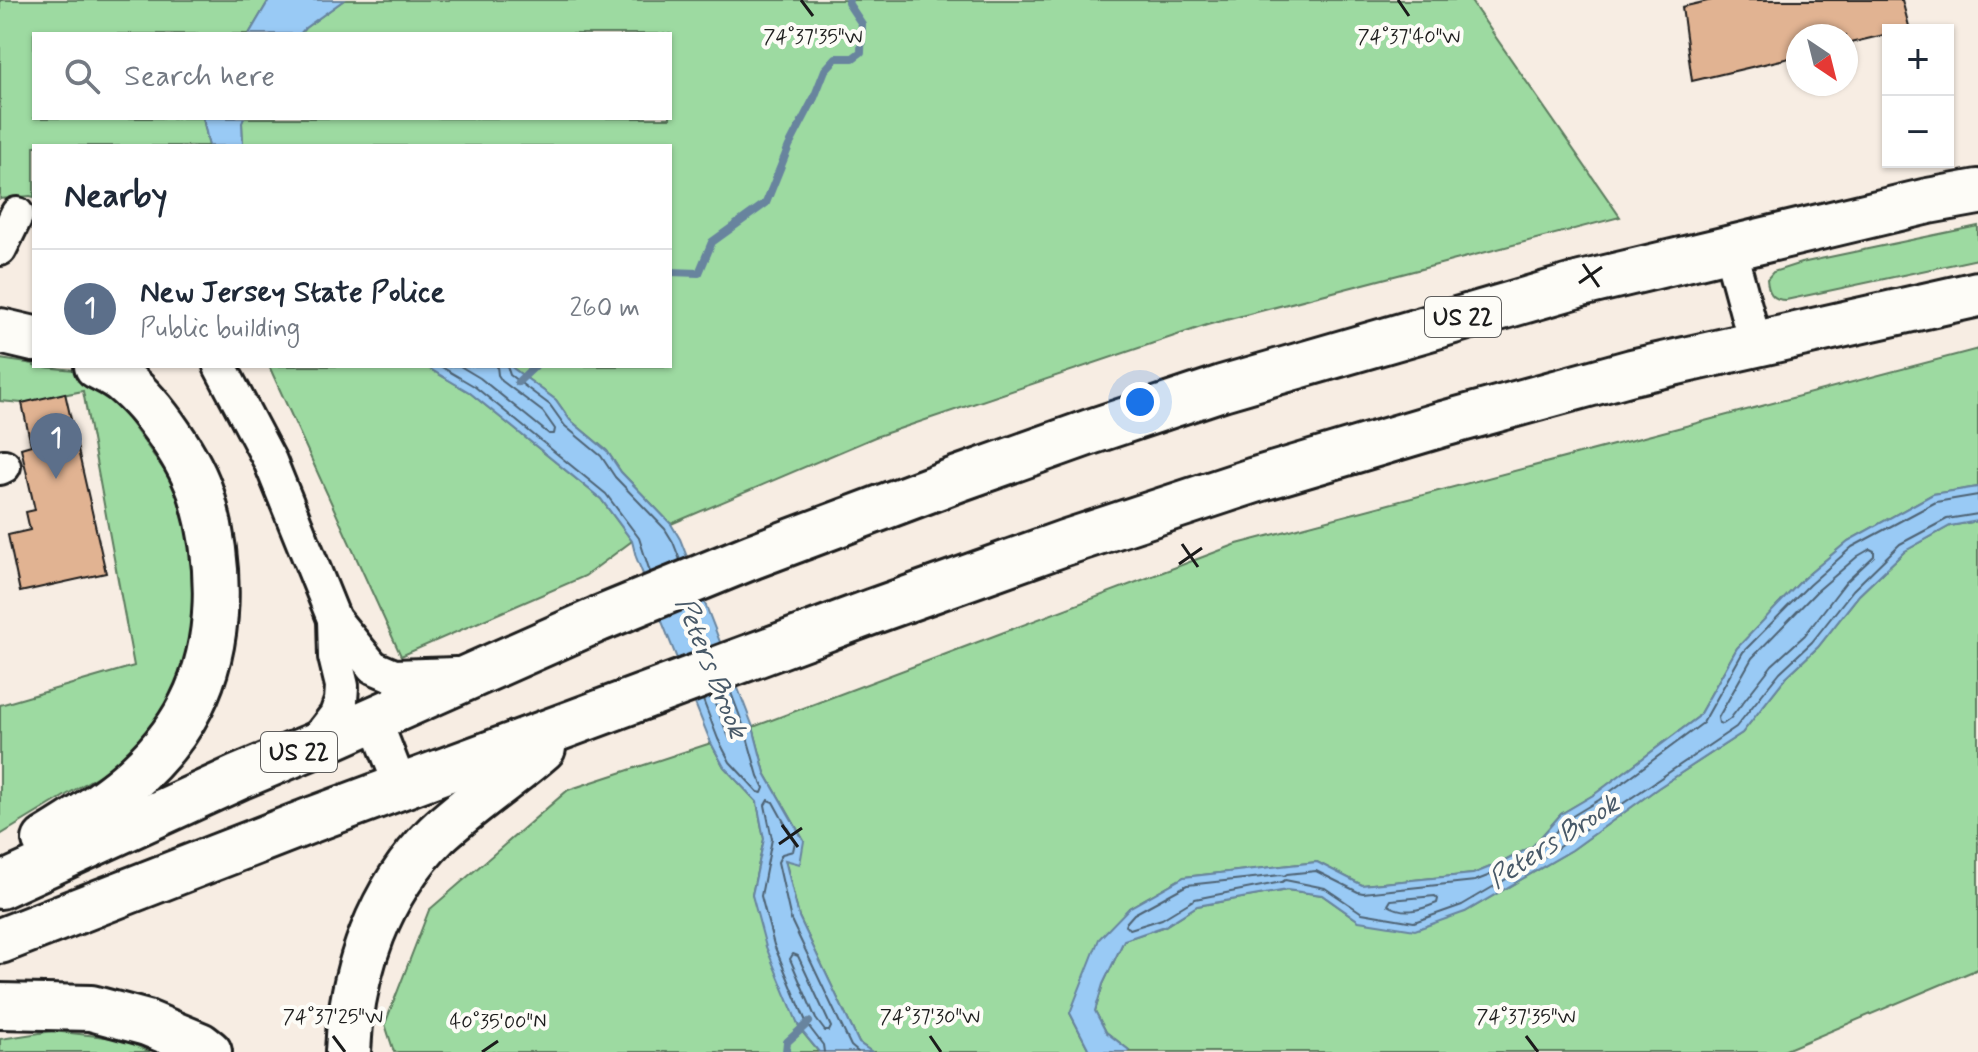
<!DOCTYPE html>
<html lang="en">
<head>
<meta charset="utf-8">
<style>
	body { margin:0; font-family:Mynerve,sans-serif; background:#f2f2f3; color:#1f2937 }
	.controls { position:absolute; right:24px; top:24px; display:grid; overflow:hidden; border-radius:0px; box-shadow:0 2px 6px #0004 }
	.controls button { width:72px; height:72px; display:grid; place-items:center; padding:0; border:0; border-bottom:2px solid #e0e1e3; background:#fff; color:#1f2937; font:40px sans-serif }
	.compass { position:absolute; left:1786px; top:24px; width:72px; height:72px; border-radius:50%; background:#fff; box-shadow:0 2px 6px #0004; rotate:145deg }
	.you { position:absolute; left:1140px; top:402px; width:28px; height:28px; margin:-20px; border:6px solid #fff; border-radius:50%; background:#1a73e8; box-shadow:0 0 0 12px #1a73e833 }
	.badge { display:grid; place-items:center; width:52px; height:52px; border-radius:50%; background:#d1495b; color:#fff; font-size:26px; font-weight:700 }
	.pin { position:absolute; translate:-50% -66px; filter:drop-shadow(0 2px 4px #0008) }
	.pin::after { content:''; position:absolute; top:42px; width:28px; height:24px; background:inherit; clip-path:polygon(0 0,100% 0,50% 100%) }
	.list { margin:0; padding:0; list-style:none }
	h2 { display:flex; justify-content:space-between; align-items:center; height:104px; margin:0; padding:0 32px; font-size:34px }
	h2 small { font-size:26px; font-weight:400; color:#747a83 }
	.list li { display:grid; grid-template-columns:52px 1fr auto; gap:24px; align-items:center; box-sizing:border-box; height:120px; padding:0 32px; border-top:2px solid #e0e1e3 }
	.list b { display:block; font-size:30px; white-space:nowrap }
	.list p { margin:0; font-size:26px; white-space:nowrap; color:#747a83 }
	.list em { font-size:26px; font-style:normal; color:#747a83 }
	.icon { flex:none; width:44px; height:44px; fill:none; stroke:currentColor; stroke-width:2; stroke-linecap:round; stroke-linejoin:round }
	.map { position:relative; flex:none; width:1978px; height:1052px; overflow:hidden }
	.search { position:absolute; background:#fff; box-shadow:0 2px 6px #0004; left:32px; top:32px; width:640px; height:88px; display:flex; align-items:center; gap:20px; box-sizing:border-box; padding:0 28px; border-radius:0px; color:#747a83; font-size:30px }
	.panel { position:absolute; background:#fff; box-shadow:0 2px 6px #0004; left:32px; top:144px; width:640px; height:224px; border-radius:0px }
	.map>svg:first-child { display:block }
	.green { fill:#9ddaa1; stroke:#5c7b5e; stroke-width:2 }
	.water { fill:#99caf5; stroke:#67849e; stroke-width:2 }
	.lines { fill:none; stroke-linecap:round; stroke-linejoin:round }
	.shore { stroke:#4e6273; stroke-width:2 }
	.stream { stroke:#67849e; stroke-width:8 }
	.building { fill:#e1b392; stroke:#1c1c1c; stroke-width:2 }
	.minor-casing { stroke:#1c1c1c; stroke-width:38 }
	.highway-casing { stroke:#1c1c1c; stroke-width:50 }
	.minor { stroke:#fdfcf7; stroke-width:32 }
	.highway { stroke:#fdfcf7; stroke-width:44 }
	.ticks { fill:none; stroke:#1c1c1c; stroke-width:3 }
	.labels { text-anchor:middle; stroke-width:8; stroke-linejoin:round; paint-order:stroke }
	.shield { fill:#fdfcf7; stroke:#605f5e; stroke-width:2 }
	.shield-label { font-size:24px; font-weight:bold; fill:#1c1c1c }
	.water-label { font-size:28px; font-style:italic; fill:#485968; stroke:#fdfcf7 }
	.ticks-label { font-size:20px; text-anchor:middle; fill:#1c1c1c; stroke:#fdfcf7; stroke-width:8; stroke-linejoin:round; paint-order:stroke }
</style>
</head>
<body>
<div class="map">
<svg width="1978" height="1052" viewBox="0 0 1978 1052">
	<rect width="100%" height="100%" fill="#f7ede3"/>
	<filter id="ink" filterUnits="userSpaceOnUse"><feTurbulence type="fractalNoise" baseFrequency=".0125" numOctaves="2"/><feDisplacementMap in="SourceGraphic" scale="16" xChannelSelector="R" yChannelSelector="G"/><feConvolveMatrix kernelMatrix="1 2 1 2 8 2 1 2 1" color-interpolation-filters="sRGB"/></filter>
	<g filter="url(#ink)">
		<g class="green">
			<path d="M 0,0 L 269,0 L 249,34 L 34,34 L 34,118 L 203,118 L 209,146 L 34,146 L 34,197 L 30,196 L 0,199 Z"/>
			<path d="M 344,0 L 1470,0 L 1620,217 L 1207,325 L 875,437 L 671,524 L 621,472 L 607,451 L 570,420 L 556,400 L 510,366 L 670,366 L 670,146 L 243,146 L 242,122 L 244,118 L 670,118 L 670,34 L 300,34 L 305,28 Z"/>
			<path d="M 1978,226 L 1978,259 L 1786,300 C 1772,300 1768,292 1767,279 L 1773,272 L 1801,263 Z"/>
			<path d="M 1978,349 L 1978,487 L 1933,494 L 1848,541 L 1803,579 L 1737,648 L 1698,717 L 1595,794 L 1561,814 L 1533,846 L 1505,861 L 1473,874 L 1362,885 L 1317,862 L 1184,877 L 1129,908 L 1070,1013 L 1090,1052 L 872,1052 L 859,1043 L 799,917 L 785,859 L 804,841 L 765,773 L 753,727 L 1237,544 Z"/>
			<path d="M 0,359 L 34,364 L 34,366 L 75,370 L 106,388 L 174,484 L 199,570 L 187,667 L 146,743 L 119,763 L 0,835 L 0,705 L 134,666 L 83,391 L 22,403 L 0,401 Z"/>
			<path d="M 269,366 L 425,366 L 469,392 L 601,499 L 632,541 L 585,576 L 401,656 Z"/>
			<path d="M 1978,521 L 1978,969 L 1781,1052 L 1128,1052 L 1129,1050 L 1106,1032 L 1095,1011 L 1103,984 L 1124,940 L 1165,926 L 1197,906 L 1287,890 L 1322,895 L 1359,921 L 1465,912 L 1572,850 L 1658,788 L 1742,733 L 1786,677 L 1818,647 L 1859,595 L 1905,551 L 1950,526 Z"/>
			<path d="M 711,743 L 724,767 L 757,802 L 764,839 L 752,895 L 800,1029 L 819,1052 L 394,1052 L 385,1024 L 429,910 L 568,790 Z"/>
			<path d="M 53,1031 L 123,1039 L 150,1052 L 0,1052 L 0,1039 Z"/>
		</g>
		<g class="water">
			<path d="M 269,0 L 344,0 L 305,28 L 300,34 L 249,34 Z"/>
			<path d="M 203,118 L 244,118 L 242,123 L 243,146 L 209,146 Z"/>
			<path d="M 425,366 L 510,366 L 556,400 L 570,420 L 607,451 L 621,472 L 671,524 L 680,539 L 753,727 L 765,773 L 804,841 L 800,864 L 785,860 L 799,917 L 859,1043 L 872,1052 L 819,1052 L 800,1029 L 766,947 L 752,895 L 764,839 L 757,802 L 724,767 L 711,743 L 636,557 L 632,541 L 601,499 L 469,392 Z"/>
			<path d="M 1978,487 L 1978,521 L 1950,526 L 1905,551 L 1859,595 L 1818,647 L 1786,677 L 1742,733 L 1658,788 L 1572,850 L 1465,912 L 1415,930 L 1359,921 L 1322,895 L 1287,890 L 1197,906 L 1165,926 L 1124,940 L 1103,984 L 1095,1011 L 1106,1032 L 1129,1050 L 1128,1052 L 1090,1052 L 1070,1013 L 1099,939 L 1129,908 L 1184,877 L 1317,862 L 1362,885 L 1473,874 L 1505,861 L 1533,846 L 1561,814 L 1595,794 L 1698,717 L 1737,648 L 1803,579 L 1848,541 L 1933,494 Z"/>
		</g>
		<g class="lines">
			<g class="shore">
				<path d="M 440,366 L 474,386 L 606,494 L 639,538 L 650,572"/>
				<path d="M 460,366 L 480,378 L 549,434 L 554,434 L 555,429 L 543,412 L 502,381 L 498,375 L 497,366"/>
				<path d="M 507,366 L 510,375 L 550,405 L 565,426 L 601,456 L 615,477 L 665,529 L 673,542 L 680,560"/>
				<path d="M 1978,495 L 1936,502 L 1852,547 L 1809,585 L 1743,652 L 1703,723 L 1599,800 L 1566,820 L 1539,851 L 1539,856 L 1544,857 L 1736,727 L 1780,672 L 1812,642 L 1853,590 L 1900,544 L 1947,519 L 1978,514"/>
				<path d="M 1870,549 L 1874,551 L 1874,556 L 1845,583 L 1805,635 L 1772,665 L 1730,719 L 1723,724 L 1719,723 L 1718,718 L 1752,658 L 1816,592 L 1858,556 Z"/>
				<path d="M 712,697 L 728,735 L 730,739 L 734,739 L 736,733 L 721,694"/>
				<path d="M 703,700 L 718,739 L 730,762 L 758,792 L 762,793 L 764,788 L 758,776 L 745,730 L 730,690"/>
				<path d="M 1529,857 L 1533,860 L 1532,864 L 1462,905 L 1414,922 L 1362,913 L 1325,888 L 1285,880 L 1282,882 L 1195,899 L 1162,919 L 1130,929 L 1125,926 L 1126,923 L 1134,914 L 1187,885 L 1281,875 L 1284,876 L 1287,874 L 1316,871 L 1358,892 L 1363,893 L 1475,881 L 1508,868 Z"/>
				<path d="M 1435,896 L 1438,899 L 1437,903 C 1420,910 1404,915 1388,905 L 1391,900 Z"/>
				<path d="M 793,954 L 798,956 L 831,1027 L 829,1031 L 825,1031 L 816,1019 L 790,959 Z"/>
				<path d="M 824,1052 L 823,1045 L 807,1024 L 774,945 L 761,896 L 772,839 L 765,805 L 768,800 L 773,802 L 795,842 L 793,851 L 782,854 L 778,862 L 791,920 L 851,1046 L 858,1052"/>
			</g>
			<g class="stream">
				<path d="M 670,272 L 699,273 L 712,242 L 766,203 L 789,146 L 814,98 L 825,70 L 836,58 L 853,58 L 861,52 L 862,24 L 848,3 L 849,0"/>
				<path d="M 518,382 L 535,366"/>
				<path d="M 786,1052 L 787,1042 L 809,1022"/>
			</g>
		</g>
		<g class="building">
			<path d="M 1712,0 L 1902,0 L 1910,30 L 1888,30 L 1888,34 L 1846,44 L 1846,36 L 1798,36 L 1798,56 L 1692,81 L 1682,7 Z"/>
			<path d="M 65,393 L 106,573 L 20,592 L 8,535 L 30,530 L 26,512 L 35,510 L 21,448 L 31,445 L 22,403 Z"/>
		</g>
		<g class="lines">
			<defs>
				<g id="minor">
					<path d="M 1729,247 L 1755,343"/>
					<path d="M 0,249 L 17,214"/>
					<path d="M 220,366 L 270,461 L 334,619 L 373,667 L 394,676 L 456,674"/>
					<path d="M 0,468 L 4,466"/>
					<path d="M 374,718 L 401,787"/>
					<path d="M 312,746 L 336,715 L 341,701 L 342,686 L 335,657 L 334,619"/>
				</g>
				<g id="highway">
					<path d="M 0,331 L 34,339"/>
					<path d="M 45,840 C 103,805 159,768 191,705 C 223,642 221,563 202,497 C 191,460 153,406 124,382 C 116,375 106,371 97,366"/>
					<path d="M 0,886 L 239,777 L 311,747 L 599,619 L 753,556 L 958,479 L 1090,432 L 1222,388 L 1581,284 L 1928,201 L 1978,192"/>
					<path d="M 0,941 L 314,819 L 874,611 L 1064,543 L 1255,480 L 1443,424 L 1632,372 L 1978,294"/>
					<path d="M 0,1006 L 91,1008 L 147,1023 L 200,1045 L 209,1052"/>
					<path d="M 348,1052 C 351,972 379,891 437,834 C 470,803 509,778 543,748"/>
				</g>
			</defs>
			<use href="#minor" class="minor-casing"/>
			<use href="#highway" class="highway-casing"/>
			<use href="#minor" class="minor"/>
			<use href="#highway" class="highway"/>
		</g>
	</g>
	<path class="ticks" d="M 801,0 L 813,16M 1398,0 L 1409,16M 1583,264 L 1599,287M 1579,283 L 1602,267M 1182,544 L 1198,567M 1179,564 L 1202,548M 782,825 L 798,847M 779,844 L 802,828M 333,1036 L 345,1052M 930,1036 L 941,1052M 1526,1036 L 1538,1052M 482,1052 L 498,1041"/>
	<g class="labels">
		<g class="shield">
			<rect x="1425" y="297" width="76" height="40" rx="6"/>
			<rect x="261" y="732" width="76" height="40" rx="6"/>
		</g>
		<g class="shield-label">
			<text x="1463" y="325">US 22</text>
			<text x="299" y="760">US 22</text>
		</g>
		<g class="water-label">
			<text transform="translate(713 667) rotate(68)" y="10">Peters Brook</text>
			<text transform="translate(1553 840) rotate(-33)" y="10">Peters Brook</text>
		</g>
	</g>
	<g class="ticks-label">
		<text x="813" y="43">74°37'35"W</text>
		<text x="1409" y="43">74°37'40"W</text>
		<text x="333" y="1023">74°37'25"W</text>
		<text x="930" y="1023">74°37'30"W</text>
		<text x="1526" y="1023">74°37'35"W</text>
		<text x="498" y="1028">40°35'00"N</text>
	</g>
</svg>
<div class="controls">
<button>+</button>
<button>−</button>
</div>
<svg class="compass" viewBox="-18 -18 36 36"><path d="M0-13l5 13h-10z" fill="#e53935"/><path d="M0 13l5-13h-10z" fill="#747a83"/></svg>
<div class="you"></div>
<div class="pin badge" style="left:56px;top:479px;background:#5c6f8a">1</div>
<div class="search"><svg class="icon" aria-label="search" viewBox="0 0 24 24"><circle cx="10" cy="10" r="6"/><path d="M15 15l6 6"/></svg>Search here</div>
<section class="panel">
<h2>Nearby<small></small></h2>
<ul class="list">
<li><span class="badge" style="background:#5c6f8a">1</span><div><b>New Jersey State Police</b><p>Public building</p></div><em>260 m</em></li>
</ul>
</section>
</div>
</body>
</html>
